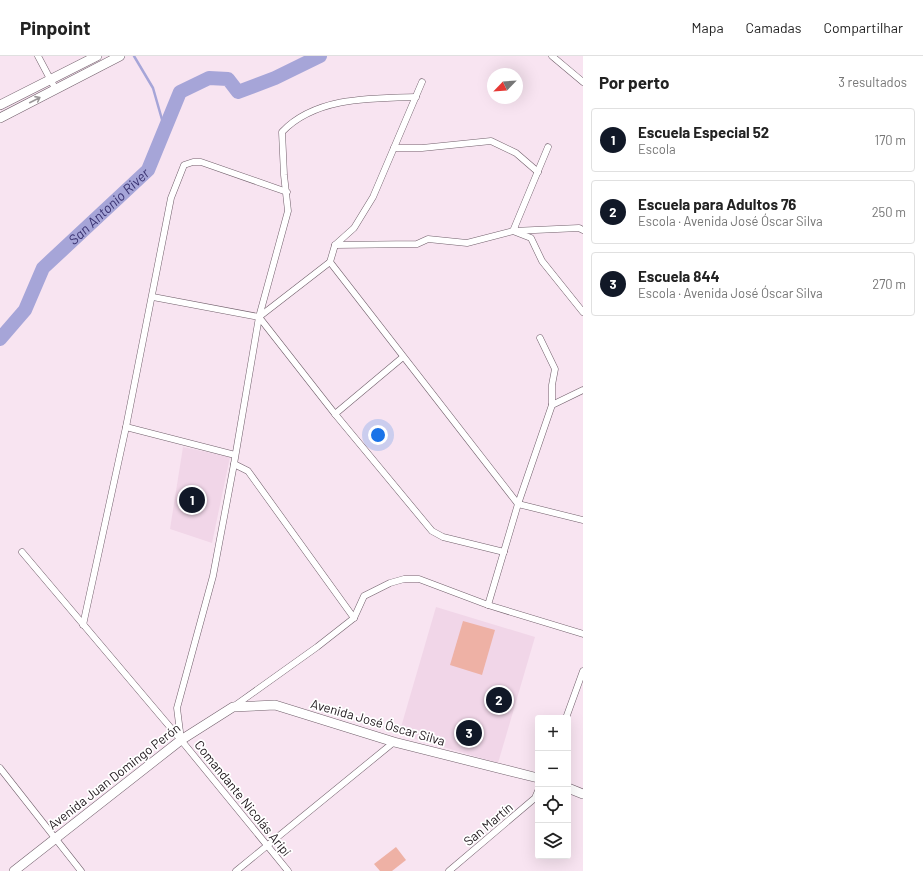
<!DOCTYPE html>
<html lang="pt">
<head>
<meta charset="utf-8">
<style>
	body { margin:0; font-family:Barlow,sans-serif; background:#f6f6f6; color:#222 }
	.controls { position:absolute; right:12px; bottom:12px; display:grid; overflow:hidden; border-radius:4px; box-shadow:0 4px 16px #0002 }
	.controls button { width:36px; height:36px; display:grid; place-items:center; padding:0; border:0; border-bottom:1px solid #e0e0e0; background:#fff; color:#222; font:20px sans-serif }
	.compass { position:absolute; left:487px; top:12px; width:36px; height:36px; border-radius:50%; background:#fff; box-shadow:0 4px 16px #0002; rotate:245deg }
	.you { position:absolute; left:378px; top:379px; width:14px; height:14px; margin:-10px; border:3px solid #fff; border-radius:50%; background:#1a73e8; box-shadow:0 0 0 6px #1a73e833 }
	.badge { display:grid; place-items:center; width:26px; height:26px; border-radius:50%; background:#111827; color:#fff; font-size:13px; font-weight:700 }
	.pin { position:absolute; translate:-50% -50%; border:2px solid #fff; box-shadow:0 1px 4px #0006 }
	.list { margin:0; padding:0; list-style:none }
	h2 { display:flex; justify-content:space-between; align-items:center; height:52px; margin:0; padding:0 16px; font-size:17px }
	h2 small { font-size:13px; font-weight:400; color:#767676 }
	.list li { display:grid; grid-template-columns:26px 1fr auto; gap:12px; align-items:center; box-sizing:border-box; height:64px; margin:0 8px 8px; padding:0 8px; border:1px solid #e0e0e0; border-radius:4px }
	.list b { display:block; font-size:15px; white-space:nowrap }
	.list p { margin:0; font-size:13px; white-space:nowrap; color:#767676 }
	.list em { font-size:13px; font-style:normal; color:#767676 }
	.icon { flex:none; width:22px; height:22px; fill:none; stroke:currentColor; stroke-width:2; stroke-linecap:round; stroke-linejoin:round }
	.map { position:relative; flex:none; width:583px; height:815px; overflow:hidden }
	header { display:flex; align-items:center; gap:24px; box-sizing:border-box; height:56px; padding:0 20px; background:#fff; border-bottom:1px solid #e0e0e0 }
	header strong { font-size:19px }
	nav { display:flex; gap:22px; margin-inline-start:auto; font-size:14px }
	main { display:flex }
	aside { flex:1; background:#fff }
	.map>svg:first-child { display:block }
	.built { fill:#f1d6e8 }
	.green { fill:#eeb1a5 }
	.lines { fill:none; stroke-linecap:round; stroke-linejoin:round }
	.stream { stroke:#a6a5d8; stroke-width:2.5 }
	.river { stroke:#a6a5d8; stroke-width:14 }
	.minor-casing { stroke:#715f6b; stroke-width:7 }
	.secondary-casing { stroke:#715f6b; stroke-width:10 }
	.minor { stroke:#fff; stroke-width:6 }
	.secondary { stroke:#fff; stroke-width:9 }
	.oneway { stroke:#9a9698 }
	.labels { text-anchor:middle; stroke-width:3.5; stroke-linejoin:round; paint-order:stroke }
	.street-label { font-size:13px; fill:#1e161b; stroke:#fff }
	.water-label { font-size:14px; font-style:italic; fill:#3a3372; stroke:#fff }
</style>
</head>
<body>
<header>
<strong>Pinpoint</strong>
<nav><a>Mapa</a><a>Camadas</a><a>Compartilhar</a></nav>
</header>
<main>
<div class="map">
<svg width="583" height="815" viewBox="0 0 583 815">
	<rect width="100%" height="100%" fill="#f8e4f1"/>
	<g class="built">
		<path d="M 183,391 L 230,401 L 212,487 L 170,473 Z"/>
		<path d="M 436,551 L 535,581 L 498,707 L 399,678 Z"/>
	</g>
	<g class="green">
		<path d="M 463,565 L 495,574 L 482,619 L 450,609 Z"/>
		<path d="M 396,791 L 406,804 L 392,815 L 380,815 L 374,808 Z"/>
	</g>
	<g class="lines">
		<path class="stream" d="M 134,0 L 153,32 L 165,74"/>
		<path class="river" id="s1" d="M 0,283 L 25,254 L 43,212 L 148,114 L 180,36 L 209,22 L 228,23 L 238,36 L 275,22 L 320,0"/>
		<defs>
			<g id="minor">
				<path d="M 38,0 L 56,34"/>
				<path d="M 552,0 L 583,26"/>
				<path d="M 548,91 L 513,175 L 579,172 L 583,174"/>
				<path d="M 394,92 L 422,92 L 491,85 L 516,97 L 538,116"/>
				<path d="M 335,189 L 417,188 L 428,183 L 467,187 L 513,175 L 531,182 L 542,205 L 583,256"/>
				<path d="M 330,206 L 518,448 L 583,464"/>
				<path d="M 153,241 L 259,261 L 330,206 L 335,189 L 354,172 L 373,141 L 422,26"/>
				<path d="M 259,261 L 335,358 L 432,475 L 443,481 L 504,496"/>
				<path d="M 552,349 L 583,334"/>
				<path d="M 335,358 L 403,301"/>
				<path d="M 126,371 L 235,399"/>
				<path d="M 234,408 L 248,415 L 354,562"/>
				<path d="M 22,496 L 181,684 L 288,815"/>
				<path d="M 488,549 L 518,448 L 552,349 L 552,329 L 555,313 L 540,282"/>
				<path d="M 83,569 L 126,371 L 171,142 L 184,109 L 193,106 L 201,106 L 287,136"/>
				<path d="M 233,651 L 317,591 L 354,562 L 364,540 L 390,527 L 404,523 L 419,523 L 488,549 L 583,578"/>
				<path d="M 566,662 L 583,615"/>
				<path d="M 181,684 L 177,652 L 213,520 L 234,408 L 259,261 L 288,155 L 284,119 L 282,76 C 315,41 371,42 416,41"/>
				<path d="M 0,712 L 81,815"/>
				<path d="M 236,815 L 394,686"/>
				<path d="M 449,815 L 535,742 L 538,735"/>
			</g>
			<g id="secondary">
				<path d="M 0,49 L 97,0"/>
				<path d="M 0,62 L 120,0"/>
				<path d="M 568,732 L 583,738"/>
				<path d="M 14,815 L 181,684 L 233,651 L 275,649 L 394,686 L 538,722"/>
			</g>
		</defs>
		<use href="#minor" class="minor-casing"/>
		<use href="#secondary" class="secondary-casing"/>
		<use href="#minor" class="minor"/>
		<use href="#secondary" class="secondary"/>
	</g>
	<defs><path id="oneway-shaft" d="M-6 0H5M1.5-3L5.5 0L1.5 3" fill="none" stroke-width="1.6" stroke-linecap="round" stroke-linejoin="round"/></defs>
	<use class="oneway" href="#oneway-shaft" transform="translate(35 44) rotate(-27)"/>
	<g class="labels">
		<g class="street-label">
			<text transform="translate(378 666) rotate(16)" y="5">Avenida José Óscar Silva</text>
			<text transform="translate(114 720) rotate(-38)" y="5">Avenida Juan Domingo Perón</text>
			<text transform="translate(243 742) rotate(51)" y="5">Comandante Nicolás Aripí</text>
			<text transform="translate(488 768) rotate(-40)" y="5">San Martín</text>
		</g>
		<g class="water-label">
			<text dy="5" stroke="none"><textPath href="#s1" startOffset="174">San Antonio River</textPath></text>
		</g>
	</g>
</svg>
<div class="controls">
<button>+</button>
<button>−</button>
<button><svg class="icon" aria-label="locate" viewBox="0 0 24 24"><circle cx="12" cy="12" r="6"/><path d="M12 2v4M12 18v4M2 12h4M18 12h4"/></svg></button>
<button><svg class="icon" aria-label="layers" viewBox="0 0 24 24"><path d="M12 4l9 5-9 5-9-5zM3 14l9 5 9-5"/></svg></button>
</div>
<svg class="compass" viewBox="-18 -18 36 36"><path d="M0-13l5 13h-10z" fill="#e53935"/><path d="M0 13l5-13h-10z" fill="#767676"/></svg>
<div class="you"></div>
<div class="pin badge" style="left:192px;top:444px">1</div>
<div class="pin badge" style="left:499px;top:644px">2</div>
<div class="pin badge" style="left:469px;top:677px">3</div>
</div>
<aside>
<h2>Por perto<small>3 resultados</small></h2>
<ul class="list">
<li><span class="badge">1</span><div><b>Escuela Especial 52</b><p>Escola</p></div><em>170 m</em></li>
<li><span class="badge">2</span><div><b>Escuela para Adultos 76</b><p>Escola · Avenida José Óscar Silva</p></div><em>250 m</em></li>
<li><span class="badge">3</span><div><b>Escuela 844</b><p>Escola · Avenida José Óscar Silva</p></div><em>270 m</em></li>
</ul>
</aside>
</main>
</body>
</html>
